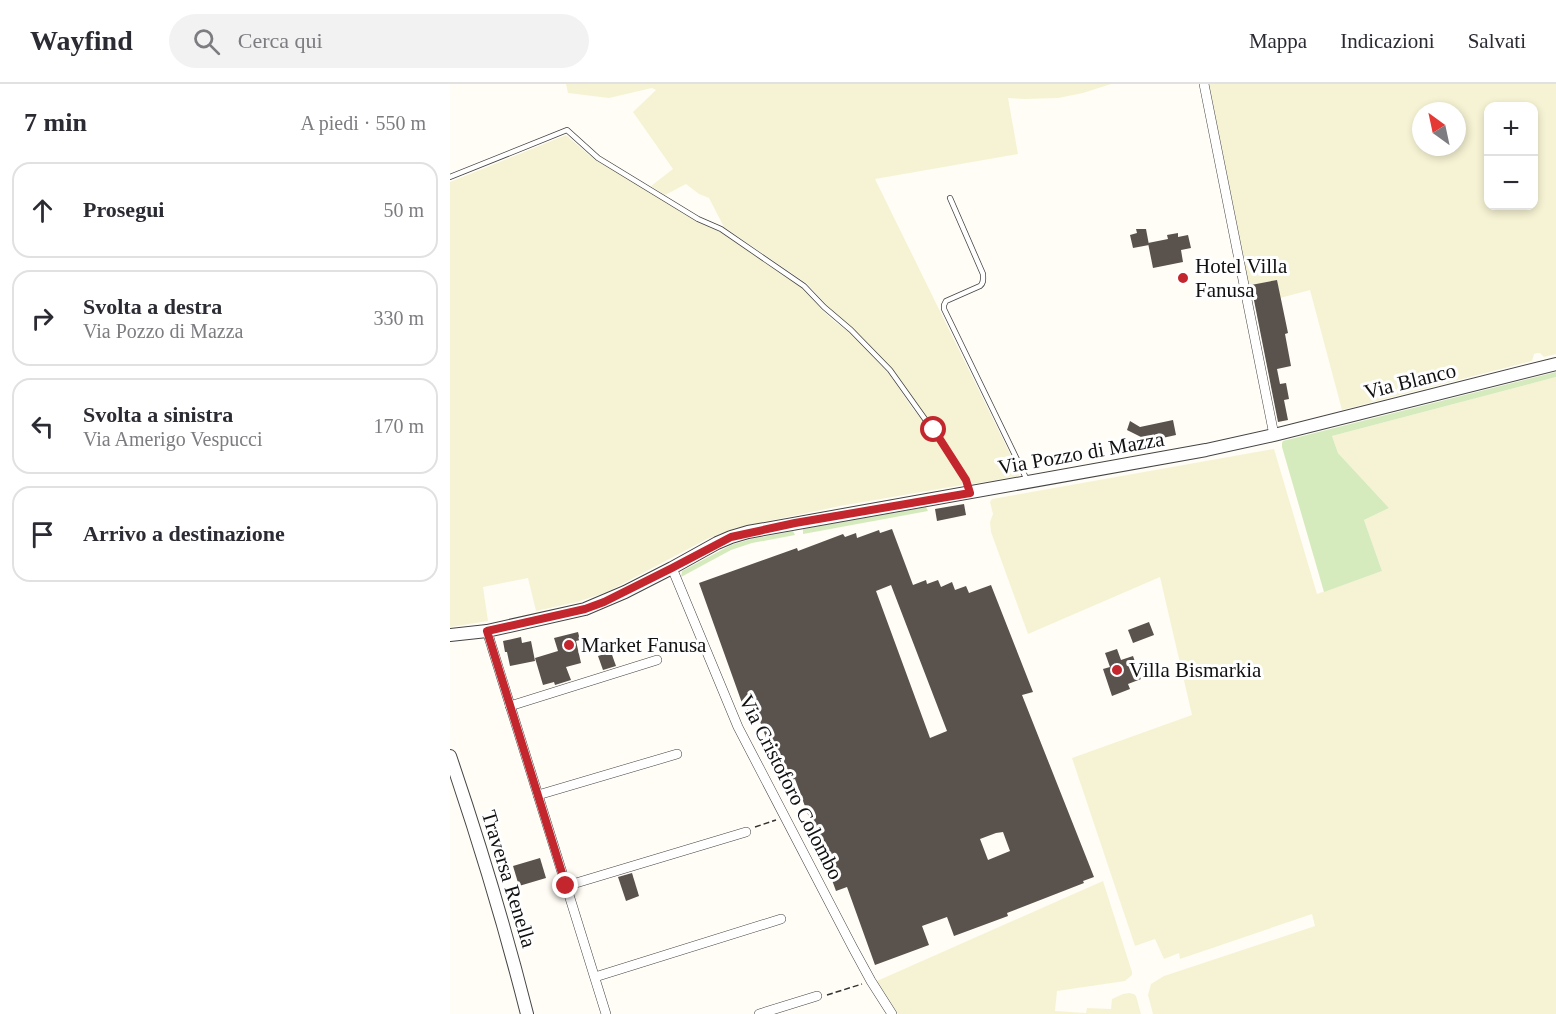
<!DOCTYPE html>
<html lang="it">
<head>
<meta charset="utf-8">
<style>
	body { margin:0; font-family:Georgia,serif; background:#f2f2f3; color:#2b2b33 }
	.controls { position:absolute; right:18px; top:18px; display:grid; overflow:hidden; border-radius:12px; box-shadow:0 3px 9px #0003 }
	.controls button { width:54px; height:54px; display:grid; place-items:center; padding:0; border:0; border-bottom:2px solid #e1e1e2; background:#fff; color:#2b2b33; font:30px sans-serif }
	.compass { position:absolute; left:962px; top:18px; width:54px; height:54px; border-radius:50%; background:#fff; box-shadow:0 3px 9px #0003; rotate:327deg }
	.stop { position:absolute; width:18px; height:18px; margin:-14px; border:4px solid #c4262e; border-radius:50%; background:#fff }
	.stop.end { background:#c4262e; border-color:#fff; box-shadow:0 2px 6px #0008 }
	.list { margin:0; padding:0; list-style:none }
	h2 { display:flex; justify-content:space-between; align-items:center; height:78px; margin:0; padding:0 24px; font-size:26px }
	h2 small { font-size:20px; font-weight:400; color:#7c7c81 }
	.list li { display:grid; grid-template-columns:39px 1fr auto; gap:18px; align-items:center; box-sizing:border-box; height:96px; margin:0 12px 12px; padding:0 12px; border:2px solid #e1e1e2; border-radius:18px }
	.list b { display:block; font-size:22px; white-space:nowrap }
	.list p { margin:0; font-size:20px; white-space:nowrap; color:#7c7c81 }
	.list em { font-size:20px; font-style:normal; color:#7c7c81 }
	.icon { flex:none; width:33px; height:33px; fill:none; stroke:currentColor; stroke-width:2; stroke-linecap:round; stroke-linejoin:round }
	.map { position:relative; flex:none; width:1106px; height:930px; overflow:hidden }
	header { display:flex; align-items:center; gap:36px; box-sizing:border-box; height:84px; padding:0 30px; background:#fff; border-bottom:2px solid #e1e1e2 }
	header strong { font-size:28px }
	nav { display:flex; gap:33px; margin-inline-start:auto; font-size:21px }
	.search { width:420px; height:54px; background:#f2f2f3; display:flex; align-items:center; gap:15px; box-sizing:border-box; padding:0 21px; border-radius:33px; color:#7c7c81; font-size:22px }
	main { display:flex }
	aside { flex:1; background:#fff }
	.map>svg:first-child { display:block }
	.farmland { fill:#f6f3d4; fill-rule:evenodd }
	.green { fill:#d5ebbd }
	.building { fill:#5a524d; fill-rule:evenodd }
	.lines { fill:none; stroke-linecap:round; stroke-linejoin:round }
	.service-casing { stroke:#444; stroke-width:6 }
	.minor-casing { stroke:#444; stroke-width:10 }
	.tertiary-casing { stroke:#444; stroke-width:14 }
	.path { stroke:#333; stroke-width:1.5; stroke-dasharray:6 3; stroke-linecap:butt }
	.service { stroke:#fff; stroke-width:4.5 }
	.minor { stroke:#fff; stroke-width:9 }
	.tertiary { stroke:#fff; stroke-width:12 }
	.route { stroke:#c4262e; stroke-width:8 }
	.poi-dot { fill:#c4262e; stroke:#fff; stroke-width:2 }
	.labels { text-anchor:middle; stroke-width:6; stroke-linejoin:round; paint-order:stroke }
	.poi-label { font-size:21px; fill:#111; stroke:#fff; text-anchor:start }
	.street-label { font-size:21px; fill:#111; stroke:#fff }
</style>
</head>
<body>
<header>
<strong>Wayfind</strong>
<div class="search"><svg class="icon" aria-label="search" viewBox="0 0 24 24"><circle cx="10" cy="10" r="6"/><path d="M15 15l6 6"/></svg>Cerca qui</div>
<nav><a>Mappa</a><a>Indicazioni</a><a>Salvati</a></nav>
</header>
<main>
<aside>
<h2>7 min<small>A piedi · 550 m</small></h2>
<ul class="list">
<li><svg class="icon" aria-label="ahead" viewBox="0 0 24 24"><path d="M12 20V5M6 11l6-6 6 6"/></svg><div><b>Prosegui</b></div><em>50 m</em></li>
<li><svg class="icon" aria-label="right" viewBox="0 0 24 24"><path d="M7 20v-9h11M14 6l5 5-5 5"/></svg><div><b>Svolta a destra</b><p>Via Pozzo di Mazza</p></div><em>330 m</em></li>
<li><svg class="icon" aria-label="left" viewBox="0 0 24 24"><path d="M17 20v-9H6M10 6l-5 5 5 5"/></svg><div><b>Svolta a sinistra</b><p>Via Amerigo Vespucci</p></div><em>170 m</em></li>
<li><svg class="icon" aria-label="arrive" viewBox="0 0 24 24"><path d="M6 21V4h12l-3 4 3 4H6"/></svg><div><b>Arrivo a destinazione</b></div></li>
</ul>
</aside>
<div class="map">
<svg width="1106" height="930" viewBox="0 0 1106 930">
	<rect width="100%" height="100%" fill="#fffdf5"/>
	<g class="farmland">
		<path d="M 116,0 L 661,0 L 633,9 L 608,14 L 574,15 L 558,14 L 568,70 L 425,95 L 568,386 L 569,392 L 523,400 L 486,344 L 467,321 L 446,289 L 403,244 L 386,231 L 356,199 L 274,143 L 259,114 L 249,110 L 236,100 L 215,111 L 201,102 L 223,85 L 183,28 L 206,6 L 202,4 L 159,14 L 118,9 Z"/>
		<path d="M 759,0 L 1106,0 L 1106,270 L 1094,273 L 1090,269 L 1087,269 L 1084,270 L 1082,277 L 892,326 L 860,206 L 830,214 L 827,196 L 799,202 ZM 1038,22 L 1084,22 L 1084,122 L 1038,122 ZM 971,27 L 1007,27 L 1007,63 L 971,63 Z"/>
		<path d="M 116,51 L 145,76 L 197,105 L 232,129 L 270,148 L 353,204 L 371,225 L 384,237 L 399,248 L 438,288 L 463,325 L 482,347 L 501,376 L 513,396 L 512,401 L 390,422 L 285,444 L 257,455 L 157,508 L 127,518 L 86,527 L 78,494 L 33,503 L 38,537 L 0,543 L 0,98 Z"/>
		<path d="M 1106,293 L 1106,930 L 703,930 L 698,911 L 701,900 L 714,892 L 865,842 L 862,830 L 730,875 L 729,869 L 714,875 L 705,855 L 685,862 L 622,674 L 742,631 L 710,493 L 578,550 L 541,448 L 540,438 L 543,430 L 540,418 L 542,415 L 824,365 L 867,510 L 932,487 L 914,436 L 939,424 L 888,369 L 882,352 Z"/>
		<path d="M 653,797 L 682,888 L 682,891 L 675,897 L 607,907 L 605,927 L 636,929 L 637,924 L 661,925 L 662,915 L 673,910 L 679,909 L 684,910 L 686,912 L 691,930 L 448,930 L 427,897 Z"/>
	</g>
	<g class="green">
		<path d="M 1106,288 L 1106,293 L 882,352 L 888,369 L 939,424 L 914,436 L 932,487 L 874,508 L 832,363 L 832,359 L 833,357 Z"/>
		<path d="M 476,423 L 478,427 L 353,450 L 353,445 Z"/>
		<path d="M 343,447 L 345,451 L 302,459 L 281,466 L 231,493 L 232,487 L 281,461 L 301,455 Z"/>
	</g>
	<g class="building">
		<path d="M 686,145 L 696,145 L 699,161 L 683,164 L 680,151 L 687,149 Z"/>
		<path d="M 728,149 L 728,153 L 738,151 L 741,164 L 731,166 L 733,178 L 703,184 L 698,159 L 718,155 L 717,151 Z"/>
		<path d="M 827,196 L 838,249 L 835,250 L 841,282 L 827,285 L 830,300 L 836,299 L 839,315 L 834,316 L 838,336 L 828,338 L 801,201 Z"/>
		<path d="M 723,336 L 726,351 L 699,357 L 677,346 L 680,337 L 690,343 Z"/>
		<path d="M 514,420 L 516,431 L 487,437 L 485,425 Z"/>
		<path d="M 442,445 L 463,501 L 476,496 L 477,500 L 488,496 L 491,503 L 502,498 L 505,506 L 516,502 L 519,509 L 541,501 L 583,608 L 572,611 L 644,793 L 633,797 L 634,799 L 557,829 L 558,832 L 504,852 L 497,833 L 472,842 L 479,861 L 425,881 L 397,803 L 386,807 L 345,695 L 333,699 L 308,632 L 297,633 L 249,499 L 347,464 L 348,467 L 393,450 L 395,453 L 406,449 L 407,454 L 429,446 L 430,449 ZM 441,501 L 497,647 L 480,654 L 426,507 ZM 553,748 L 560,767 L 538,776 L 530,755 L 546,749 Z"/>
		<path d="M 699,538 L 704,551 L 683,559 L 678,546 Z"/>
		<path d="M 128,548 L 130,556 L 126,557 L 131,579 L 116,583 L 121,596 L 105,601 L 104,598 L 93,601 L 85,574 L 108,567 L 104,554 Z"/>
		<path d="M 71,553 L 72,559 L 81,557 L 85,577 L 60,582 L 57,568 L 55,568 L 53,557 Z"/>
		<path d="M 667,565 L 671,576 L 683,572 L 691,595 L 678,600 L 680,605 L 662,612 L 653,585 L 660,583 L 655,569 Z"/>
		<path d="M 161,568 L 166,582 L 153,586 L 148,572 Z"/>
		<path d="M 90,774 L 96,794 L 69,802 L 63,782 Z"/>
		<path d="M 182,789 L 189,812 L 176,817 L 168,793 Z"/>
	</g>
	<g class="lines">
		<defs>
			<g id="service">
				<path d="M 0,93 L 117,46 L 148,74 L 248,135 L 271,145 L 354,202 L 374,223 L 401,246 L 440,286 L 502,373 L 516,396 L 520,406"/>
				<path d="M 500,114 L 533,190 C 533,195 534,199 530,202 L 496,217 L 494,221 L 494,225 L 577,396"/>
			</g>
			<g id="minor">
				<path d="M 754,0 L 824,351"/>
				<path d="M 222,484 L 288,643 L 403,864 L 421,897 L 442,930"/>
				<path d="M 37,547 L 156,930"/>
				<path d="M 60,622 L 207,576"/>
				<path d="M 88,711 L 227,670"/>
				<path d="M 116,802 L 296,748"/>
				<path d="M 145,893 L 331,835"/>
				<path d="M 309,930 L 367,912"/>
			</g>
			<g id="tertiary">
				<path d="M 0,551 L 37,547 L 135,525 L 175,508 L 222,484 L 267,459 L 281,453 L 298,448 L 756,366 L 824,351 L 1106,280"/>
				<path d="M 0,672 C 29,757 55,843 77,930"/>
			</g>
		</defs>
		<use href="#service" class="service-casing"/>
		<use href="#minor" class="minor-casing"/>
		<use href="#tertiary" class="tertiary-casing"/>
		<g class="path">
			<path d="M 305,743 L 326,736"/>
			<path d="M 377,911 L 412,900"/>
		</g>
		<use href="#service" class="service"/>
		<use href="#minor" class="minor"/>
		<use href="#tertiary" class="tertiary"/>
	</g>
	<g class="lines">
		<path class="route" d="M 116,802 L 37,547 L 135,525 L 154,518 L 222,484 L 281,453 L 345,439 L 520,409 L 516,396 L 484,346"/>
	</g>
	<g class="poi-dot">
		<circle cx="733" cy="194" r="6"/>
		<circle cx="119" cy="561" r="6"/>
		<circle cx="667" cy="586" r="6"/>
	</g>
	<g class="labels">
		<g class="poi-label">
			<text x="745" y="189">Hotel Villa<tspan x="745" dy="24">Fanusa</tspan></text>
			<text x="131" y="568">Market Fanusa</text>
			<text x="679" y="593">Villa Bismarkia</text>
		</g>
		<g class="street-label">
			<text transform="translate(960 297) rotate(-14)" y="7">Via Blanco</text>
			<text transform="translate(631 369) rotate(-10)" y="7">Via Pozzo di Mazza</text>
			<text transform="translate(341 703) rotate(63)" y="7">Via Cristoforo Colombo</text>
			<text transform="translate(59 795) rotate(73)" y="7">Traversa Renella</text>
		</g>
	</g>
</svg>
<div class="controls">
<button>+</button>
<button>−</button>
</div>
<svg class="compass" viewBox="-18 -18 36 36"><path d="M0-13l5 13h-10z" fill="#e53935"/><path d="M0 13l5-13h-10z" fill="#7c7c81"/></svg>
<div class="stop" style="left:484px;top:346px"></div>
<div class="stop end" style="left:116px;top:802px"></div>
</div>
</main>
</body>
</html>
